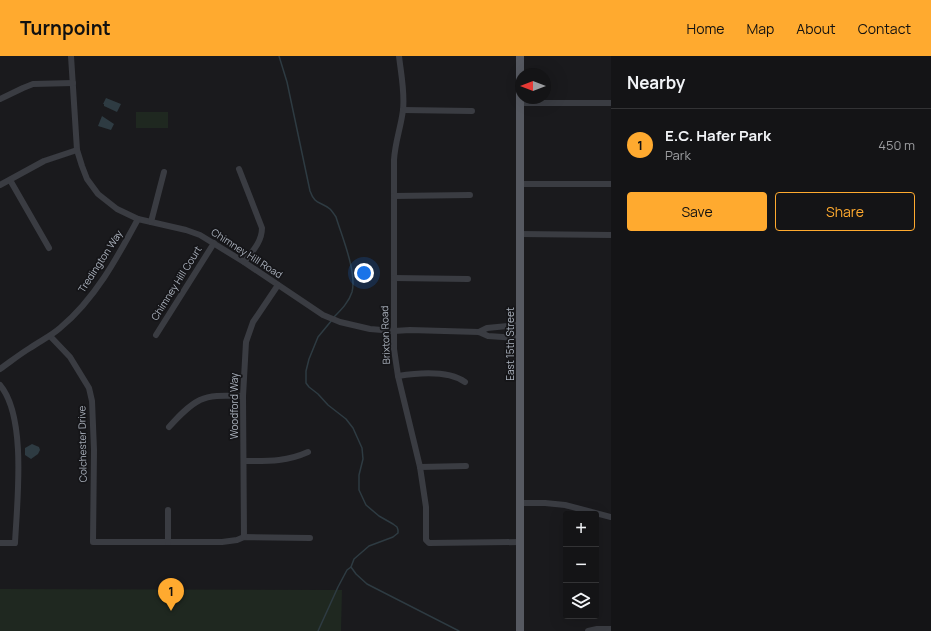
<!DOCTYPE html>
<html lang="en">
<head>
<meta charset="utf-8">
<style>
	body { margin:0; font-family:Manrope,sans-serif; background:#212123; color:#f1f3f6 }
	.controls { position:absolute; right:12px; bottom:12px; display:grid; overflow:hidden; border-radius:4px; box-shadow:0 4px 16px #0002 }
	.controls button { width:36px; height:36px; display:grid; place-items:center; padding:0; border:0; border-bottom:1px solid #333335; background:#141416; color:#f1f3f6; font:20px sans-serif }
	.compass { position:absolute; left:515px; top:12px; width:36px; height:36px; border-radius:50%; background:#141416; box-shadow:0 4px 16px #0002; rotate:270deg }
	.you { position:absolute; left:364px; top:217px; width:14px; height:14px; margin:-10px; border:3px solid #fff; border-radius:50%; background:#1a73e8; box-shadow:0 0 0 6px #1a73e833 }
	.badge { display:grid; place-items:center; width:26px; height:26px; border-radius:50%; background:#ffaa2f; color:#111; font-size:13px; font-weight:700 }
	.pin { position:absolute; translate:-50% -33px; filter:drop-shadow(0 1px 2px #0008) }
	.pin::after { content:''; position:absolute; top:21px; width:14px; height:12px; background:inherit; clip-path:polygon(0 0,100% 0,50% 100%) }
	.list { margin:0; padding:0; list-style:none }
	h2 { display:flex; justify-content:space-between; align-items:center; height:52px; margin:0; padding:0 16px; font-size:17px }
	h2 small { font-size:13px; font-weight:400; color:#9d9ea1 }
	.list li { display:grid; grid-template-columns:26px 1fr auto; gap:12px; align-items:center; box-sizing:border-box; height:72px; padding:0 16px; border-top:1px solid #333335 }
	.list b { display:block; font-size:15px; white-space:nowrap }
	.list p { margin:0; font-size:13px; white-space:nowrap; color:#9d9ea1 }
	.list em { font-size:13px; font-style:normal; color:#9d9ea1 }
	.actions { display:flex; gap:8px; padding:12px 16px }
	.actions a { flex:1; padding:9px 0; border:1px solid #ffaa2f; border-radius:4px; text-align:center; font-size:14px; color:#ffaa2f }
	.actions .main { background:#ffaa2f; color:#111 }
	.icon { flex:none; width:22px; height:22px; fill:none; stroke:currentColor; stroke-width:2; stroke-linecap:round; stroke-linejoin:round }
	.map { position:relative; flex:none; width:611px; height:575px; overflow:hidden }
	header { display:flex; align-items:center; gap:24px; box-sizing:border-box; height:56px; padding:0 20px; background:#ffaa2f; color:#111 }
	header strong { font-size:19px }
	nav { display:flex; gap:22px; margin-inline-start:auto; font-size:14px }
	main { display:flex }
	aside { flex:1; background:#141416 }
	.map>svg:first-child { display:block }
	.green { fill:#1f2820 }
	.water { fill:#2e3b42 }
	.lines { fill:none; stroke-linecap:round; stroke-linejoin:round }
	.stream { stroke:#2e3b42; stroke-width:1.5 }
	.minor { stroke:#3a3c42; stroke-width:6 }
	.major { stroke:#565961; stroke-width:8 }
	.labels { text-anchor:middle; stroke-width:3.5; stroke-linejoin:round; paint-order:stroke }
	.street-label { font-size:10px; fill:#abb2bd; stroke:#151518 }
</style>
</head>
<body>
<header>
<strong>Turnpoint</strong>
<nav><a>Home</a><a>Map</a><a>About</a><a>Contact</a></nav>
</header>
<main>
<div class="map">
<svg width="611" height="575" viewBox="0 0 611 575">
	<rect width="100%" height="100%" fill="#1a1a1d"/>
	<g class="green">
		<rect x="136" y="56" width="32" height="16"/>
		<path d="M 0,533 L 342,534 L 341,575 L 0,575 Z"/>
	</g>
	<g class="water">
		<path d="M 106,42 L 121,48 L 117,56 L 104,50 L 104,48 L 103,48 Z"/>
		<path d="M 102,60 L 114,68 L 111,74 L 98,70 Z"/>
		<path d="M 32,388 L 39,391 L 40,394 L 38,398 L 31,403 L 25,399 L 25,392 Z"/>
	</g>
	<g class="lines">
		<g class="stream">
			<path d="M 279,0 L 287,26 L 310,135 C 315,149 320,145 330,153 C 332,155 334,158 336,161 C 342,181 357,216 352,236 C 349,246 341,254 334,261"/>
			<path d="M 351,511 L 356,518 L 367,528 L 459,575"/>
			<path d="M 318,575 L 338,531 L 347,514 L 351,511 L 354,503 L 369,490 L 393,481 L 398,477 L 398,474 L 397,471 L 393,468 L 379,460 L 366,449 L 359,434 L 359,419 L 363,403 L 362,392 L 353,372 L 346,363 L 328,349 L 318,338 L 309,331 L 306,327 L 306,315 L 309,303 L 318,281 L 332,264"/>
		</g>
		<g class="minor">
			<path d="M 71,0 L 77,94 L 82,110 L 87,123 L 98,138 L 117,153 L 138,163 L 186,174 L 200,179 L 244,206 L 323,259 L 340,266 L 370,273 L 394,275 L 410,274 L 479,276 L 488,280 L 519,282"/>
			<path d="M 399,0 C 401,18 405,36 403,54 C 401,71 395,86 394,104 L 394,293 L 398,320 L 420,411 L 426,451 L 426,484 L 429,487 L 520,486"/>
			<path d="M 0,43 L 23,32 L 33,28 L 73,27"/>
			<path d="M 520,47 L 611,47"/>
			<path d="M 403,54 L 472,55"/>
			<path d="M 239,113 L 262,172 C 262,186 252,196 244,206"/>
			<path d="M 10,124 L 49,192"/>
			<path d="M 520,128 L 611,128"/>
			<path d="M 0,129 L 44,105 L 77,94"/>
			<path d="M 394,140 L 470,139"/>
			<path d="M 151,166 L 164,116"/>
			<path d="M 520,178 L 611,179"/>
			<path d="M 394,222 L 468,223"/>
			<path d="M 479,276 L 487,272 L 519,269"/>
			<path d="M 156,279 L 214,187"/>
			<path d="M 50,280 L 70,301 L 89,332 L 92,345 L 94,394 L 93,486 L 222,486 L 237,484 L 244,481 L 310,482"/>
			<path d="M 0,313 C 10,306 20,298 30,292 C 40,285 51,280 60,272 C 95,243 117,202 138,163"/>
			<path d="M 398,320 C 417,317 448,314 465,326"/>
			<path d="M 0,329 C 27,361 17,446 15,487 L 0,487"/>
			<path d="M 169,371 C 178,361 188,350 200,344 C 213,338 229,340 243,340"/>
			<path d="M 244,405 C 267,405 286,406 308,396"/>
			<path d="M 420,411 L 466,410"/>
			<path d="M 520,447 L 545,447 L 565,449 L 611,461"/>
			<path d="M 168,454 L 168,486"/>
			<path d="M 244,481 L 243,340 L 246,286 L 253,266 L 278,229"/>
			<path d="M 588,575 L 597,573 L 611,573"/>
		</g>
		<path class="major" d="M 520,575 L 520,0"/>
	</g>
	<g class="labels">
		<g class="street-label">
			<text transform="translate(247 197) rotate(33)" y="4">Chimney Hill Road</text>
			<text transform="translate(100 205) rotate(-57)" y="4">Tredington Way</text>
			<text transform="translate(176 227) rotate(-58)" y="4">Chimney Hill Court</text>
			<text transform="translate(385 279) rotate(-92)" y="4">Brixton Road</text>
			<text transform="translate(510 288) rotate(-90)" y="4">East 15th Street</text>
			<text transform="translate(234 350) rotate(-90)" y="4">Woodford Way</text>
			<text transform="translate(82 388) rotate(-91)" y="4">Colchester Drive</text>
		</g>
	</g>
</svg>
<div class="controls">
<button>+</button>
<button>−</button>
<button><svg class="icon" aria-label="layers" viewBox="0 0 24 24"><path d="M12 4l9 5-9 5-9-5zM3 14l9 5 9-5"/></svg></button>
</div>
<svg class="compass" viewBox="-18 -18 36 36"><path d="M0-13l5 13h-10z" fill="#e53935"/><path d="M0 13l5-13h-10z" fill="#9d9ea1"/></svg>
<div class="you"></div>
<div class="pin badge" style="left:171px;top:555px">1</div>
</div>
<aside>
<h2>Nearby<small></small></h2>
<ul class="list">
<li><span class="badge">1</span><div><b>E.C. Hafer Park</b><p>Park</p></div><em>450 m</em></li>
</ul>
<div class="actions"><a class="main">Save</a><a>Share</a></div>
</aside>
</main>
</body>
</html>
